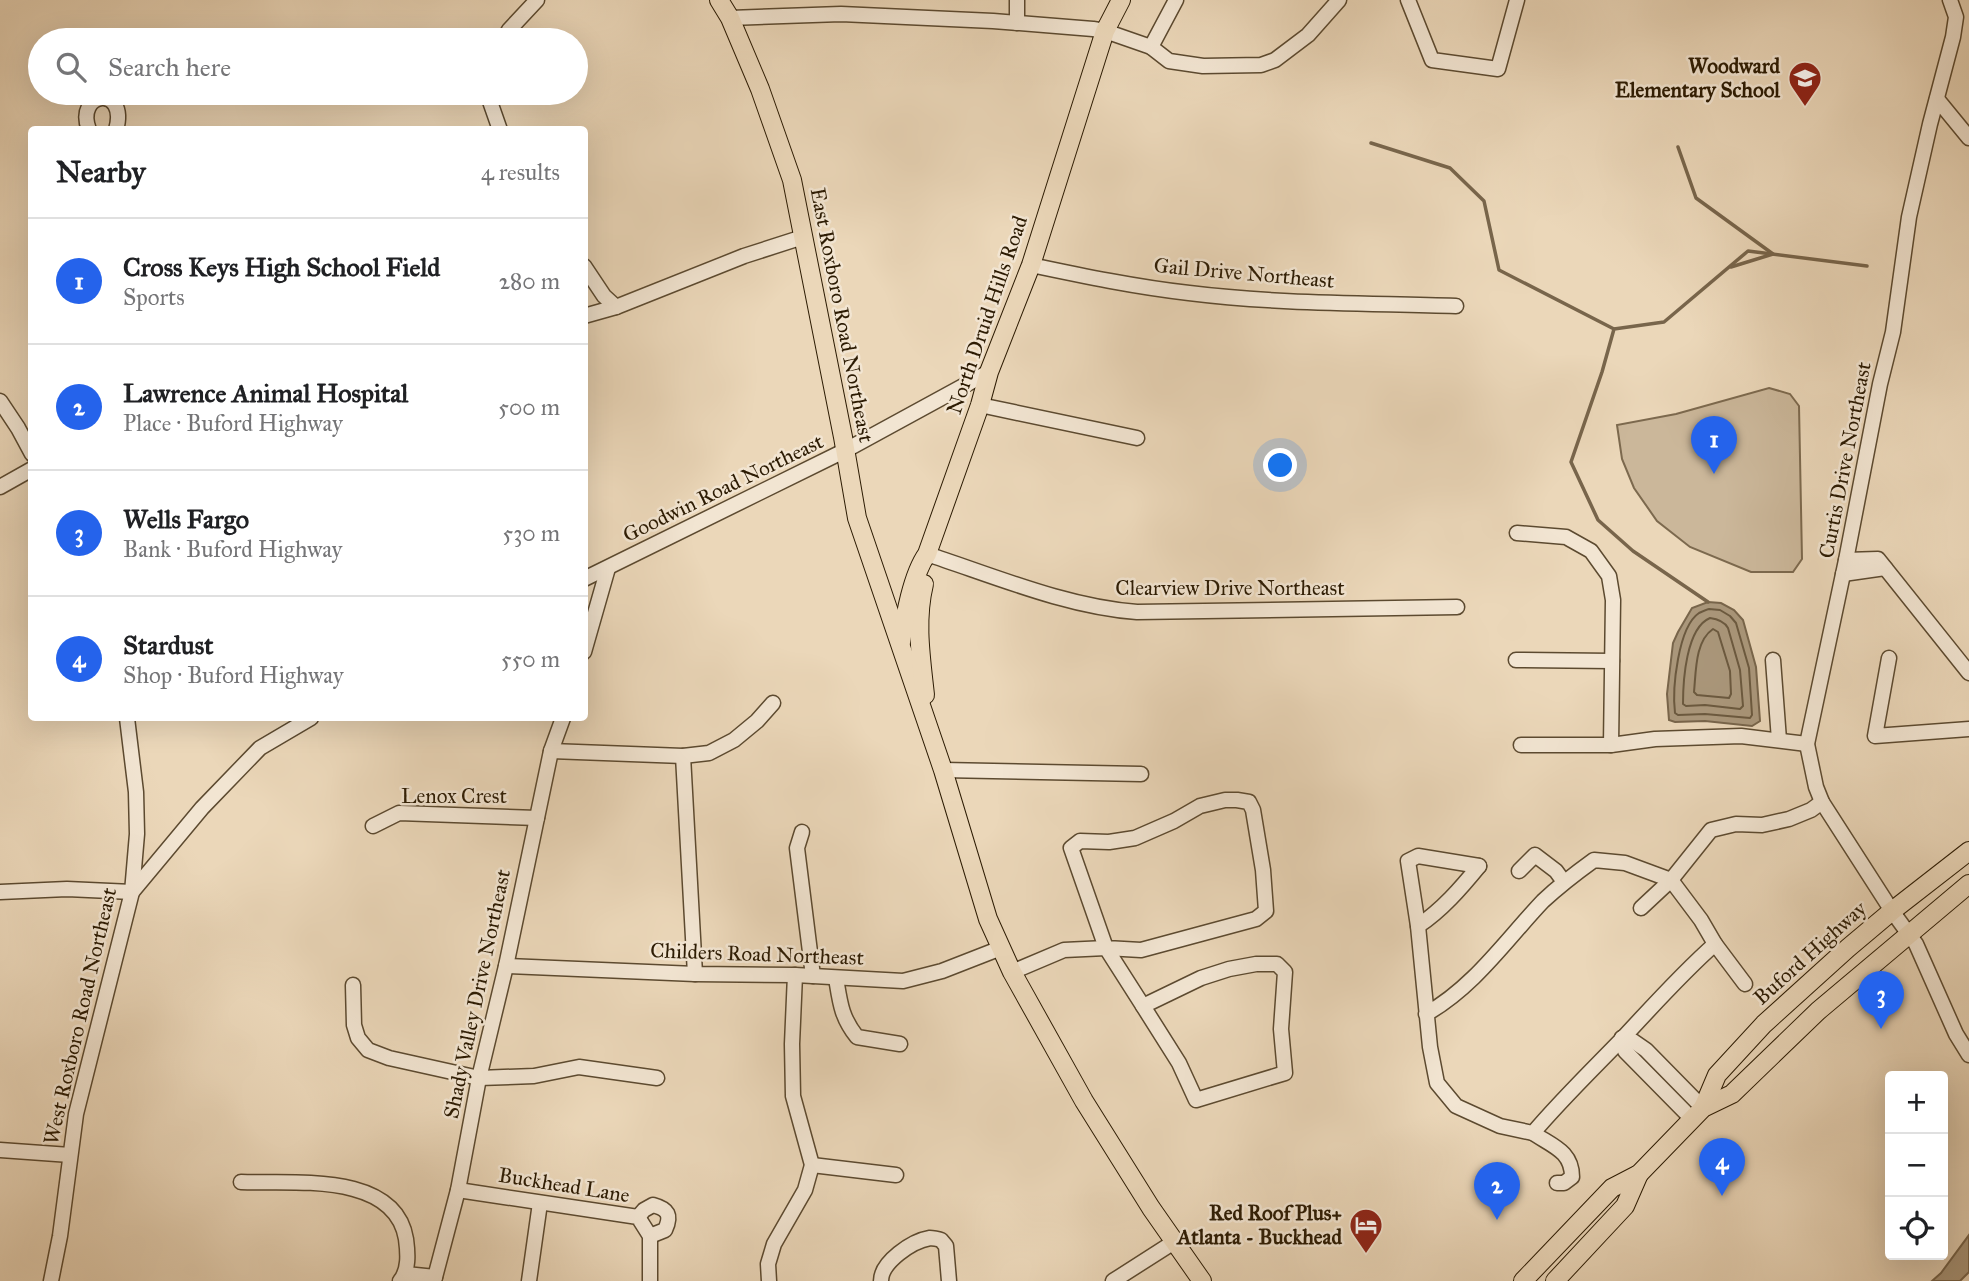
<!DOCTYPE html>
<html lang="en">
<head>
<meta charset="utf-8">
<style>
	body { margin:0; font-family:"IM FELL Great Primer",serif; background:#f2f2f2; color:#202124 }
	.controls { position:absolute; right:21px; bottom:21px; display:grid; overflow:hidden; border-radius:7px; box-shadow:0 7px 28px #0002 }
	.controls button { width:63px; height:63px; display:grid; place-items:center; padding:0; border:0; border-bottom:2px solid #e0e0e0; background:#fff; color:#202124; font:35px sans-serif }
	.you { position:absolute; left:1281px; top:466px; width:24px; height:24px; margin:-18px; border:5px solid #fff; border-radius:50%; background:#1a73e8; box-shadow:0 0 0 10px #1a73e833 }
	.badge { display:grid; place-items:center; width:46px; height:46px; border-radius:50%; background:#2563eb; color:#fff; font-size:23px; font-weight:700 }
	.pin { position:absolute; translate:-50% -58px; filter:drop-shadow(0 2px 4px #0008) }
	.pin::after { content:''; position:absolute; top:37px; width:24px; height:21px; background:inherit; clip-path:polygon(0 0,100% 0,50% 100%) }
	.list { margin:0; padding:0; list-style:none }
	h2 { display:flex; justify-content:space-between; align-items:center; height:91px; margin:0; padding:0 28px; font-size:30px }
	h2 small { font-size:23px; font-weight:400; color:#757577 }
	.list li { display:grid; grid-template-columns:46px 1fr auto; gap:21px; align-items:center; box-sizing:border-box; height:126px; padding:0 28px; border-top:2px solid #e0e0e0 }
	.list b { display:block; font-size:26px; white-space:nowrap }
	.list p { margin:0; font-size:23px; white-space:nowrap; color:#757577 }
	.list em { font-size:23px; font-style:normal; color:#757577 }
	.icon { flex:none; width:38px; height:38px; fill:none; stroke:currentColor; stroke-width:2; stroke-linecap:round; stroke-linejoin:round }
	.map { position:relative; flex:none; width:1969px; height:1281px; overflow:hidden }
	.search { position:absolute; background:#fff; box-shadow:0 7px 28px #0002; left:28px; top:28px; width:560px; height:77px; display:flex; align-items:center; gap:18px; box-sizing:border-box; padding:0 24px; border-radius:38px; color:#757577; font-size:26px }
	.panel { position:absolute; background:#fff; box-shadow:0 7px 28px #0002; left:28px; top:126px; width:560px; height:595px; border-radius:7px }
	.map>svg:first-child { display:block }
	.green { fill:#cbb79a; stroke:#7c694e; stroke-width:2 }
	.water { fill:#aa977b; stroke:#78654b; stroke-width:2 }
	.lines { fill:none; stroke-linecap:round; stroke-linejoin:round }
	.shore { stroke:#6b593f; stroke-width:2 }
	.stream { stroke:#78654b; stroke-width:3.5 }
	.minor-casing { stroke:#5c4a30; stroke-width:17 }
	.major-casing { stroke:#2c1b03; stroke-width:20 }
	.minor { stroke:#f2e5d2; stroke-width:14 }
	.major { stroke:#ebd7b9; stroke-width:18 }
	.labels { text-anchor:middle; stroke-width:5; stroke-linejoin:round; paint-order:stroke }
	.poi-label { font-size:21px; font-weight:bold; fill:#2c1b03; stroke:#f2e5d2; text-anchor:end }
	.street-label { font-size:21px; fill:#2c1b03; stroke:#f2e5d2 }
</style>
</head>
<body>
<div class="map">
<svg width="1969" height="1281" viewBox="0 0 1969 1281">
	<rect width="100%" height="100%" fill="#ebd7b9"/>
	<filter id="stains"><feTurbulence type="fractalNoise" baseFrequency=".00286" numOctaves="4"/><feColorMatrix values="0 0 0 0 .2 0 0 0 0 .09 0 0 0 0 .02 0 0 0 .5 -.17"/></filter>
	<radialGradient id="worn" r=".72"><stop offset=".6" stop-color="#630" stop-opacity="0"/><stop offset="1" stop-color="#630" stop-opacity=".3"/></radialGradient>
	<path class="green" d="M 1769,388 L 1790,394 L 1799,406 L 1802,559 L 1793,572 L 1751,572 L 1690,547 L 1657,521 L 1634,488 L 1622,459 L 1617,425 L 1676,414 Z"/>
	<g class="water">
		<path d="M 1708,602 L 1721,603 L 1734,610 L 1743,620 L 1756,667 L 1760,721 L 1752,726 L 1705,721 L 1675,722 L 1669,720 L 1667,694 L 1673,643 L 1678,632 L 1692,608 Z"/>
		<path d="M 1969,1235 L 1969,1272 L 1960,1281 L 1932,1281 L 1941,1273 Z"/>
	</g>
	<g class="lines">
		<g class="shore">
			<path d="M 1709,609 L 1720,610 L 1730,616 L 1736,623 L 1749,668 L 1752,715 L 1750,718 L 1705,714 L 1678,715 L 1675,713 C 1672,689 1678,627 1699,613 C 1699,613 1708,609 1709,609 Z"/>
			<path d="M 1710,618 C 1718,619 1724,621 1728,628 L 1740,670 L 1743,706 L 1740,709 L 1705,705 L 1686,706 L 1683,704 C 1683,681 1686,628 1710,618 Z"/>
			<path d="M 1713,629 L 1718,632 L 1730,671 L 1731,694 L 1729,698 L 1697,695 L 1694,692 C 1696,672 1695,641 1713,629 Z"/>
		</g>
		<g class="stream">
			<path d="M 1371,143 L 1450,168 L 1484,201 L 1499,270 L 1614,329"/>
			<path d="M 1678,147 L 1696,198 L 1773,254 L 1731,267"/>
			<path d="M 1708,602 L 1633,551 L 1598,520 L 1571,462 L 1602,372 L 1614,329 L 1664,322 L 1748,251 L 1867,266"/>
		</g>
		<defs>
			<g id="minor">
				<path d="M 1408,0 L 1432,60 L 1498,69 L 1517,0"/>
				<path d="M 1950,0 L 1956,17 L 1953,37 L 1930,124 L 1909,217 L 1893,332 L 1880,384 L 1846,560 L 1807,744 L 1816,787 L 1822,802 L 1892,911 L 1916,944 L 1956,1034 L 1969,1055"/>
				<path d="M 730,18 L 841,14 L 993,21 L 1093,29 L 1105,31 L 1151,47 L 1169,61 L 1203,66 L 1261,65 L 1275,60 L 1308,35 L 1339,0"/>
				<path d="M 1017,23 L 1017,0"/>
				<path d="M 503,40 L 509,30 L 537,0"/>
				<path d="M 1151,47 L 1176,0"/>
				<path d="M 487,93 L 500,130"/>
				<path d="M 1937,99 L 1969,138"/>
				<path d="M 89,130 C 74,91 129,84 116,130"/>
				<path d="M 1031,265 C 1083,276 1136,287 1189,293 C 1277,304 1367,303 1456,306"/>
				<path d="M 584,266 L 604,296 L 616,307"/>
				<path d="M 584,316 L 616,307 L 744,256 L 803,237"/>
				<path d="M 0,401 L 18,428 L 32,454"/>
				<path d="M 980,405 L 1137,438"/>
				<path d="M 0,487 L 32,469"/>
				<path d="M 1517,533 L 1566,537 L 1591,551 L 1609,576 L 1613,600 L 1611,745 L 1655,739 L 1741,736 L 1807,744"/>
				<path d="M 927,554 C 994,576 1067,607 1137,612 L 1457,607"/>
				<path d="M 1846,560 L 1878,559 L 1969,673"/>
				<path d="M 1843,574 L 1885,568"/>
				<path d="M 584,579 L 846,450 L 989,372"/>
				<path d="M 584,652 L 608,568"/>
				<path d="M 1889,658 L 1875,736 L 1969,729"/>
				<path d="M 1516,660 L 1612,661"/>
				<path d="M 1773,660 L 1779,740"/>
				<path d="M 1521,745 L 1611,745"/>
				<path d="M 551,751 L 683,756 L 709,753 L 734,740 L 757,721 L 773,703"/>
				<path d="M 683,756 L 695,974"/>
				<path d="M 943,770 L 1141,774"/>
				<path d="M 1225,800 L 1237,800 L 1249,802 L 1253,810 L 1263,870 L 1266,911 L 1256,919 L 1141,950 L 1106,948 L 1071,848 L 1080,841 L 1109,842 L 1135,838 L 1174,821 L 1200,806 Z"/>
				<path d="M 373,826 L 399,813 L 537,818"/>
				<path d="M 802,832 L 797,848 L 813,976"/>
				<path d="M 1519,871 L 1535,855 L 1556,871 L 1564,882"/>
				<path d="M 0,892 L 67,889 L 132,892 L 202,808 L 260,748 L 311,718"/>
				<path d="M 1641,908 L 1671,880 L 1711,830 L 1736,824 L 1762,825 L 1789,819 L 1811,810 L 1822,802"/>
				<path d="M 1418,926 C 1442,910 1461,888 1479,866"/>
				<path d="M 1715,944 L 1745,984"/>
				<path d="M 1256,964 L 1277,964 L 1285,972 L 1281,1029 L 1285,1073 L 1196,1100 L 1179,1063 L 1143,1006 L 1201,978 L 1229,969 Z"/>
				<path d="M 506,966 L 695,974 L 795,975 L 903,981 L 942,971 L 1001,948"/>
				<path d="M 1012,972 L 1064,950 L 1106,948 L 1143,1006"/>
				<path d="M 836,978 C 840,1002 841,1017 857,1037 L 900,1044"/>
				<path d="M 353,985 L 354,1025 L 358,1038 L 368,1050 L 389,1058 L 479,1078 L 534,1076 L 579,1067 L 657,1078"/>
				<path d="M 1426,1014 C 1474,987 1506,940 1543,901 C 1559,886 1576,873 1594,860 L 1625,863 L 1671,880 L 1701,920 L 1715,944 C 1681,974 1652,1007 1621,1040 C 1591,1071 1561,1100 1533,1133 L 1500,1126 L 1456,1106 L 1437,1083 L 1430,1047 L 1418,926 L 1408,861 L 1418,856 L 1479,866"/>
				<path d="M 1622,1038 L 1633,1041 L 1646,1050 L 1703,1108"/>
				<path d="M 1622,1038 L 1625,1051 L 1692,1119"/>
				<path d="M 1533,1133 C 1552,1146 1572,1151 1572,1177 L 1564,1183 L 1557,1183"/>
				<path d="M 0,1150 L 70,1155"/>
				<path d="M 812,1165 L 896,1175"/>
				<path d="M 241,1182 C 292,1184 395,1171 406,1239 C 408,1254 409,1270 400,1281"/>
				<path d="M 458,1190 L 638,1217 L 650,1236 L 650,1281"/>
				<path d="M 638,1217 L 644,1210 L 653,1205 C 668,1209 672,1215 665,1230 L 650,1236"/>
				<path d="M 406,1274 L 435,1277"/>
				<path d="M 51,1281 L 60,1236 L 76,1114 L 132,892 L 137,834 L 136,792 L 127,718"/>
				<path d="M 434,1281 L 458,1190 L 479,1078 L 506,966 L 551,751 L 563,718"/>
				<path d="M 529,1281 L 540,1203"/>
				<path d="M 769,1281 L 768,1264 L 774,1244 L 805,1190 L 812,1165 L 793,1096 L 792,1044 L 795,975"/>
				<path d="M 881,1281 C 881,1262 912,1241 930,1238 C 932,1238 939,1239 941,1240 L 946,1246 L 949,1281"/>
				<path d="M 1113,1281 L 1174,1242"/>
			</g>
			<g id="major">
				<path d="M 719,0 L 730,18 L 760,89 L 792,180 L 843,437 L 857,518 L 943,770 L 988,919 L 1012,972 L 1084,1101 L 1151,1208 L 1202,1281"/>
				<path d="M 924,584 C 915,621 921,658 925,695"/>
				<path d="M 901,642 C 905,617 912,575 927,554 L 980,405 L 989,372 L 1031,265 L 1105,31 L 1121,0"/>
				<path d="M 1703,1108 L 1717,1075 L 1764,1024 L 1848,948 L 1892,911 L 1969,851"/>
				<path d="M 1523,1281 L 1612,1188 L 1639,1174 L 1703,1108 L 1732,1094 L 1818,1011 L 1969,884"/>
				<path d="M 1555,1281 L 1625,1206 L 1639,1174"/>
			</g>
		</defs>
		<use href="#minor" class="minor-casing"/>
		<use href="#major" class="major-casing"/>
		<use href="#minor" class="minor"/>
		<use href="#major" class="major"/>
	</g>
	<defs>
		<symbol id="school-pin" viewBox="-11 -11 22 30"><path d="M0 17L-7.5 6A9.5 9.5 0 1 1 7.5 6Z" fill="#8f2418" stroke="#f2e5d2"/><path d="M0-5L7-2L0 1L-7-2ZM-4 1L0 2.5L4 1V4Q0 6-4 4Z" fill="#fff"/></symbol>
		<symbol id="hotel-pin" viewBox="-11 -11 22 30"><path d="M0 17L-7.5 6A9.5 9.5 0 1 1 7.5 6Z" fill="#8f2418" stroke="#f2e5d2"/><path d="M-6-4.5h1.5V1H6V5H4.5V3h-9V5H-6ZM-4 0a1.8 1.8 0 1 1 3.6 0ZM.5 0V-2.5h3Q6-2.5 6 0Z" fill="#fff"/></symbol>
	</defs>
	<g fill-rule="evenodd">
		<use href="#school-pin" x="1786" y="59" width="38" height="52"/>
		<use href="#hotel-pin" x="1347" y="1206" width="38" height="52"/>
	</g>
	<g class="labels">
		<g class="poi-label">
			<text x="1780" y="73">Woodward<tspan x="1780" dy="24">Elementary School</tspan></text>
			<text x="1342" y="1220">Red Roof Plus+<tspan x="1342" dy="24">Atlanta - Buckhead</tspan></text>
		</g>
		<g class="street-label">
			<text transform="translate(1244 273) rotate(5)" y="7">Gail Drive Northeast</text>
			<text transform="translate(842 315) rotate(79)" y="7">East Roxboro Road Northeast</text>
			<text transform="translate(987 315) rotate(-71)" y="7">North Druid Hills Road</text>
			<text transform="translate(1845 460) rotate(-79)" y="7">Curtis Drive Northeast</text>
			<text transform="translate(723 488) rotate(-26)" y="7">Goodwin Road Northeast</text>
			<text x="1230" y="595">Clearview Drive Northeast</text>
			<text x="454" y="803">Lenox Crest</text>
			<text transform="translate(1810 953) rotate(-42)" y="7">Buford Highway</text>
			<text transform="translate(757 954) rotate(2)" y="7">Childers Road Northeast</text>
			<text transform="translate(477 994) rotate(-78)" y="7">Shady Valley Drive Northeast</text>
			<text transform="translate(80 1016) rotate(-77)" y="7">West Roxboro Road Northeast</text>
			<text transform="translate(564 1185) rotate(9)" y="7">Buckhead Lane</text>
		</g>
	</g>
	<rect width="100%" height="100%" filter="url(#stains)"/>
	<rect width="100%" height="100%" fill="url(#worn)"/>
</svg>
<div class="controls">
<button>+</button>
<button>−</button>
<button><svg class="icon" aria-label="locate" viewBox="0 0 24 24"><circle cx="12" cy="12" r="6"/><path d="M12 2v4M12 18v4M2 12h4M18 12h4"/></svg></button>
</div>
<div class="you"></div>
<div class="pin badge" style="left:1714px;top:474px">1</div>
<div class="pin badge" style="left:1497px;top:1220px">2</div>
<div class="pin badge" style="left:1881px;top:1029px">3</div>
<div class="pin badge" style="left:1722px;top:1196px">4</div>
<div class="search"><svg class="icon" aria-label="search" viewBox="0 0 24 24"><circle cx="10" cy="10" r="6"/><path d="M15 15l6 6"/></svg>Search here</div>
<section class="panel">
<h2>Nearby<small>4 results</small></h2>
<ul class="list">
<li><span class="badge">1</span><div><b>Cross Keys High School Field</b><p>Sports</p></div><em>280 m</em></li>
<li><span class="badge">2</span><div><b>Lawrence Animal Hospital</b><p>Place · Buford Highway</p></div><em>500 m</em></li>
<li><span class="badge">3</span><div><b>Wells Fargo</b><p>Bank · Buford Highway</p></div><em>530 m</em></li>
<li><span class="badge">4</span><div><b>Stardust</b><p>Shop · Buford Highway</p></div><em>550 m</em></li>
</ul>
</section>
</div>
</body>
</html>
